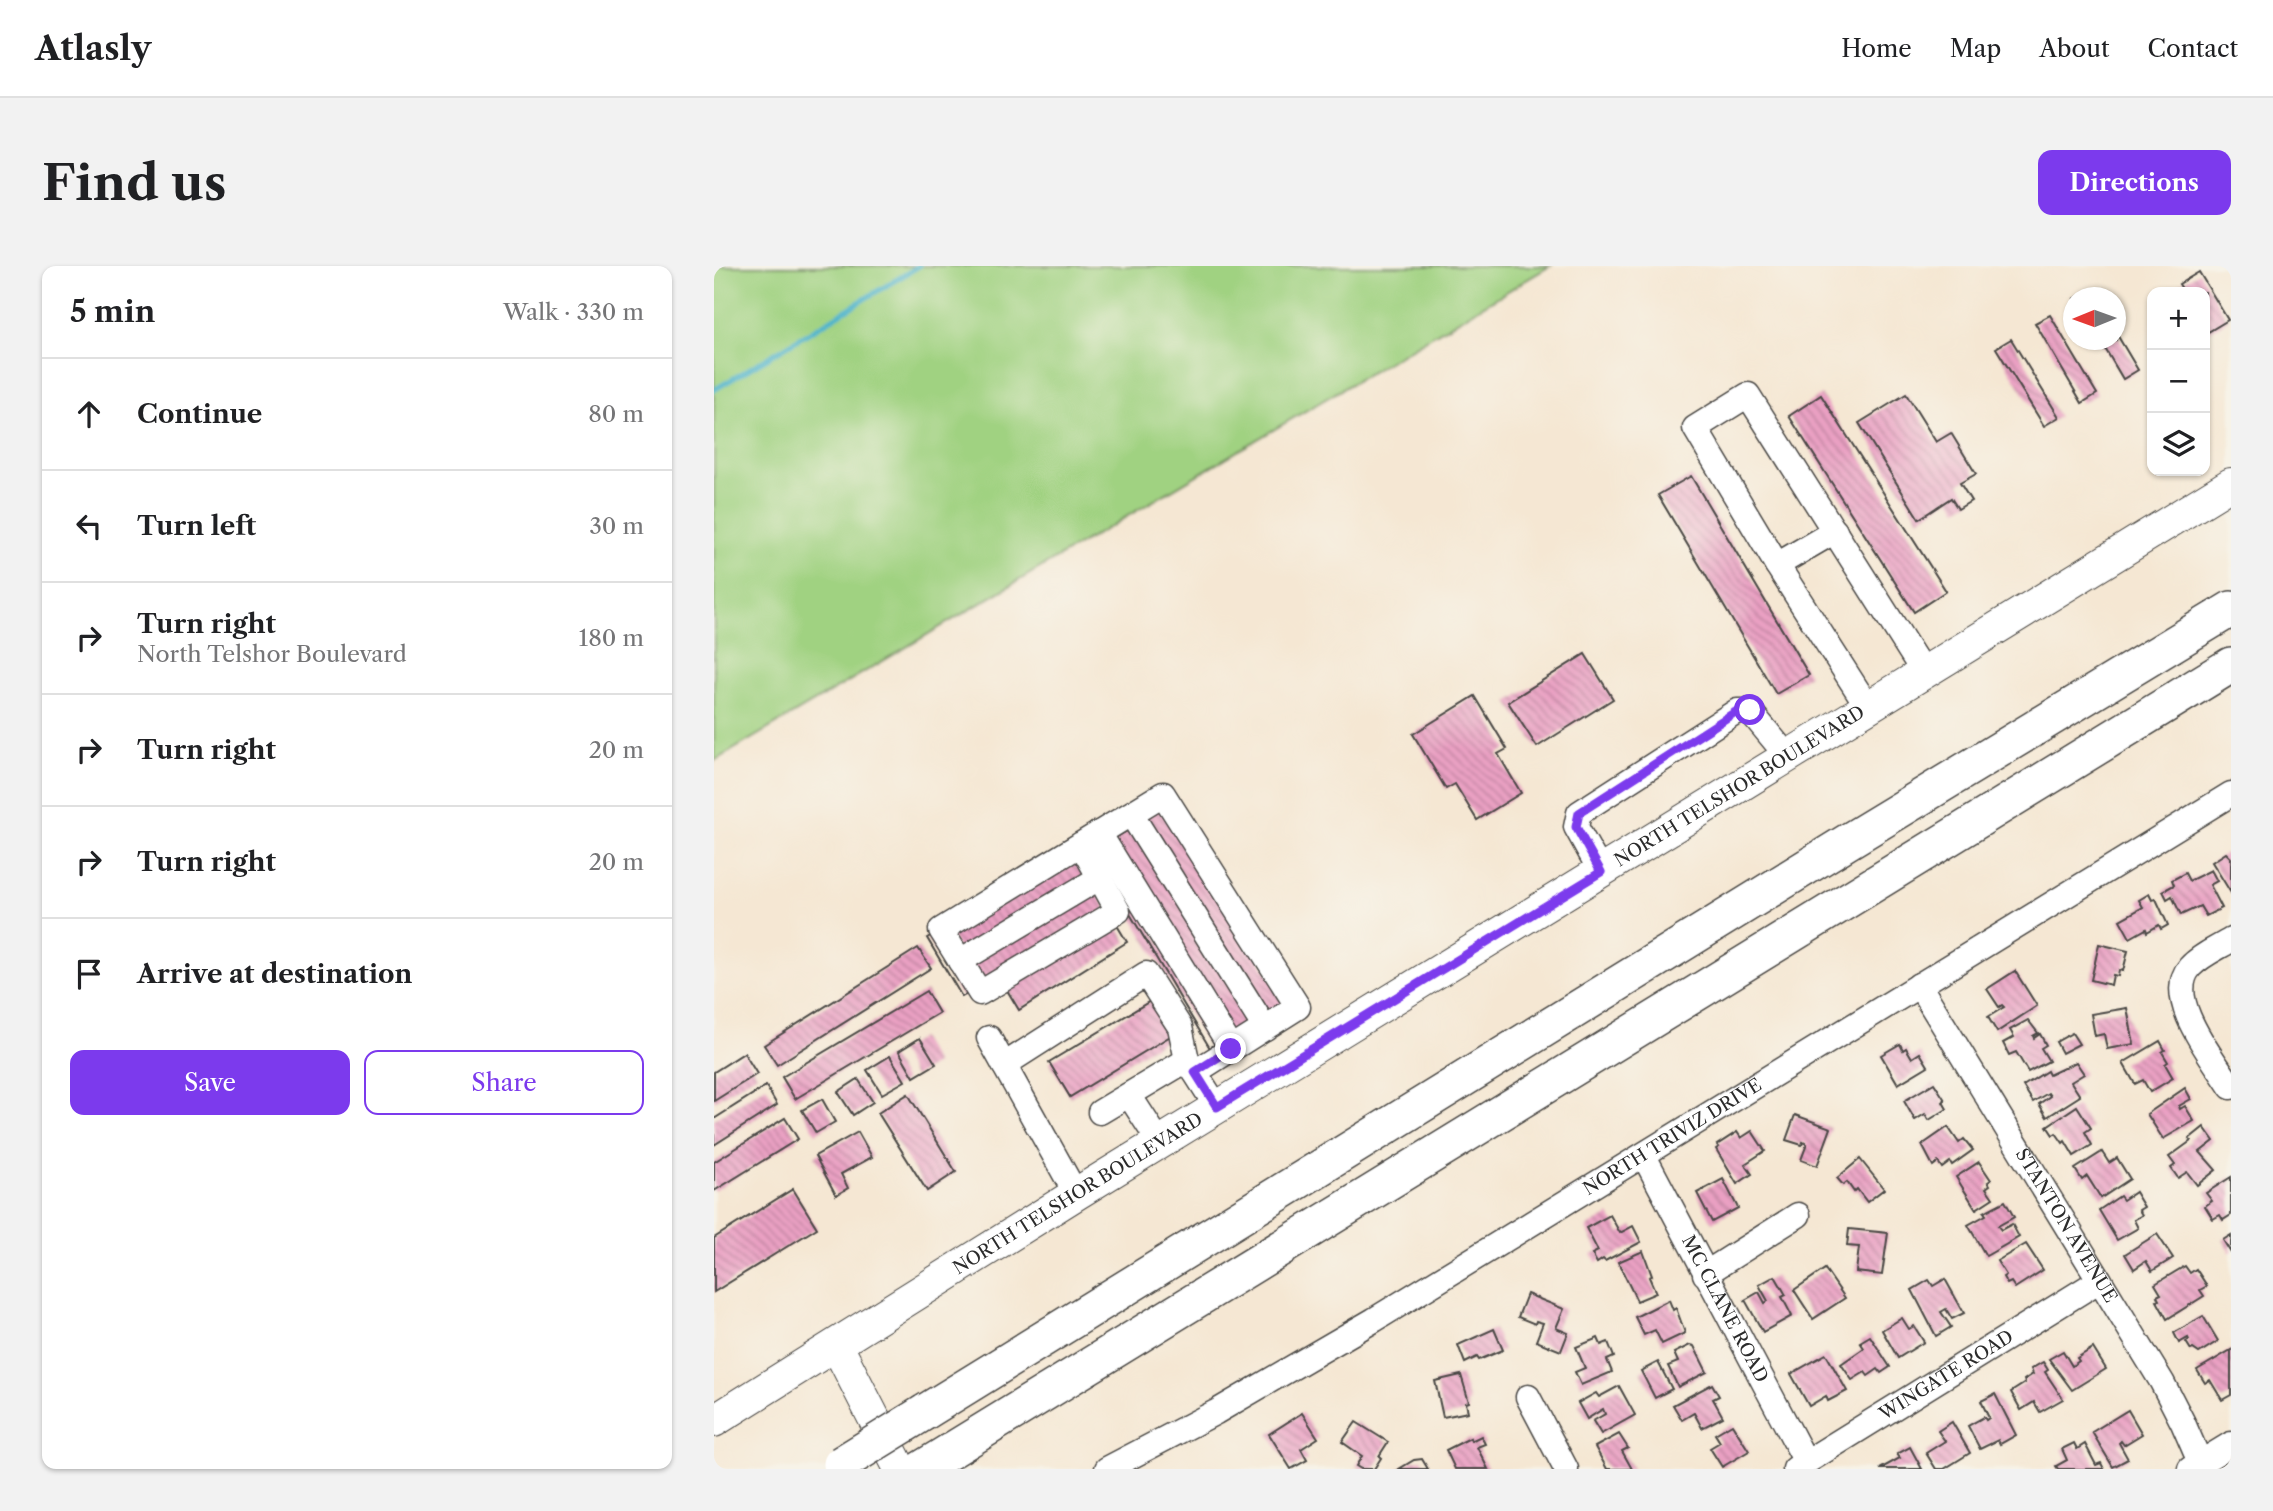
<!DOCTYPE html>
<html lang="en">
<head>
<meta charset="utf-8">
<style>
	body { margin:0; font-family:"Libre Caslon Text",serif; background:#f2f2f2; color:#202124 }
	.controls { position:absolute; right:21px; top:21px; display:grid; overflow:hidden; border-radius:14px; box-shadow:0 2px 5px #0004 }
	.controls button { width:63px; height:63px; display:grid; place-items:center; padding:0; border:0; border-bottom:2px solid #e0e0e0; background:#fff; color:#202124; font:35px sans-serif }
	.compass { position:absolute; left:1349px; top:21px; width:63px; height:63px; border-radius:50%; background:#fff; box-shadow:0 2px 5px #0004; rotate:269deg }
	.stop { position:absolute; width:21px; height:21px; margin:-16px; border:5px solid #7c3aed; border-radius:50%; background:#fff }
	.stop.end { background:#7c3aed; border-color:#fff; box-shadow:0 2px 7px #0008 }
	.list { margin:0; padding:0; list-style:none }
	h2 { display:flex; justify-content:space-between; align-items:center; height:91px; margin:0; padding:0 28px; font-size:30px }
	h2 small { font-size:23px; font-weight:400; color:#757577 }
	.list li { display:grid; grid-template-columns:46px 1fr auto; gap:21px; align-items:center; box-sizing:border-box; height:112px; padding:0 28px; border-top:2px solid #e0e0e0 }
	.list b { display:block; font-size:26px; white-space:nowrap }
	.list p { margin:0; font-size:23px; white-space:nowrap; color:#757577 }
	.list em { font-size:23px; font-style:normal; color:#757577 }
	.actions { display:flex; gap:14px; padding:21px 28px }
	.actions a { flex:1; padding:16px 0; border:2px solid #7c3aed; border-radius:14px; text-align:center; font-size:24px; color:#7c3aed }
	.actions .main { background:#7c3aed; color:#fff }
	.icon { flex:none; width:38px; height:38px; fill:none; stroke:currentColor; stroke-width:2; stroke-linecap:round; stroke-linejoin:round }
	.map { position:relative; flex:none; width:1517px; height:1203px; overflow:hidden; border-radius:14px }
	header { display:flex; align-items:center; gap:42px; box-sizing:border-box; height:98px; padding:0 35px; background:#fff; border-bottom:2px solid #e0e0e0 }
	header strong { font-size:33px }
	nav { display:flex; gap:38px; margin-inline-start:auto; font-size:24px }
	.intro { display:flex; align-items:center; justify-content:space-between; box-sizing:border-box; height:168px; padding:0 42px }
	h1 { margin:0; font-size:49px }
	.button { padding:18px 32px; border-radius:14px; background:#7c3aed; color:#fff; font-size:24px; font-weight:700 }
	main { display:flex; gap:42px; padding:0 42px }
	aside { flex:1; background:#fff; border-radius:14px; box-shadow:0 2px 5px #0004 }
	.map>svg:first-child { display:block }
	.green { fill:#a0d281; stroke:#667e56; stroke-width:2 }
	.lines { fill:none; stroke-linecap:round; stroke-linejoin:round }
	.stream { stroke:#4db4cb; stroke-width:5 }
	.building { fill:url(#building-back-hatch) }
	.minor-casing { stroke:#494744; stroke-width:27 }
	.major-casing { stroke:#494744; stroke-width:34 }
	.highway-casing { stroke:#494744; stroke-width:38 }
	.minor { stroke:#fff; stroke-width:24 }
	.major { stroke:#fff; stroke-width:32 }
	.highway { stroke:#fff; stroke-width:35 }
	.highway-bridge-casing { stroke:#494744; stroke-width:38; stroke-linecap:butt }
	.highway-bridge { stroke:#fff; stroke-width:35 }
	.route { stroke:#7c3aed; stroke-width:9 }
	.labels { text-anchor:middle; stroke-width:5; stroke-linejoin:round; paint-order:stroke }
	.street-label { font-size:18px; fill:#2b2b2b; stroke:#f7f3e8 }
</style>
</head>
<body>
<header>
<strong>Atlasly</strong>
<nav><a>Home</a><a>Map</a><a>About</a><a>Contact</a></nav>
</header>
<div class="intro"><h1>Find us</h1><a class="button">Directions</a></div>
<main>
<aside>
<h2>5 min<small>Walk · 330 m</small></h2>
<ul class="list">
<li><svg class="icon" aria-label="ahead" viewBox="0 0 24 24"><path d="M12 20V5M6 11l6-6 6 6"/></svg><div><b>Continue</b></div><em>80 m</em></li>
<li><svg class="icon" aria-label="left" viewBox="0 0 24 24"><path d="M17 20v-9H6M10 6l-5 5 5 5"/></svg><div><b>Turn left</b></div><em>30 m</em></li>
<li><svg class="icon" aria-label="right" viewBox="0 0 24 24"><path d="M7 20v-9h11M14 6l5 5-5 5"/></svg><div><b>Turn right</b><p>North Telshor Boulevard</p></div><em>180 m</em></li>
<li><svg class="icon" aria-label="right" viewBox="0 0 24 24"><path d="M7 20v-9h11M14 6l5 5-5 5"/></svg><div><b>Turn right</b></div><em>20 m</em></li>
<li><svg class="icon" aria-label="right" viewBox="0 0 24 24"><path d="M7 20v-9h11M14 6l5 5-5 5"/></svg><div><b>Turn right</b></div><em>20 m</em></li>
<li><svg class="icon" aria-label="arrive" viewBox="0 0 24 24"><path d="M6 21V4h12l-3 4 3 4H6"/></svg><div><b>Arrive at destination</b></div></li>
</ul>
<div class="actions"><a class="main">Save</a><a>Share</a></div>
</aside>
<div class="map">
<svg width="1517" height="1203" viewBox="0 0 1517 1203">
	<defs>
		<pattern id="building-back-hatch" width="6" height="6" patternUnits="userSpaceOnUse" patternTransform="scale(1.75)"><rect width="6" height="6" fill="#eaa0c3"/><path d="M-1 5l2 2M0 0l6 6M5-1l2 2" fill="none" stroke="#be839f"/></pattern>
	</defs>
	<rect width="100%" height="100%" fill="#f7f3e8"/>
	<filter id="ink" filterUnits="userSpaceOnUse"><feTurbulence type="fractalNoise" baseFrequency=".0143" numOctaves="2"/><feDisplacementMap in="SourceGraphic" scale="14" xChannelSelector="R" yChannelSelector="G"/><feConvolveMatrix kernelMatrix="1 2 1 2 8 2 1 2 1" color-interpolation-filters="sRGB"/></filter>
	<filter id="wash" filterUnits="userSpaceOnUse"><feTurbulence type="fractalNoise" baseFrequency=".00686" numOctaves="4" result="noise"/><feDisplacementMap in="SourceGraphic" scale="28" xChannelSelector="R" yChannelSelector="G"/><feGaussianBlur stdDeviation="1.57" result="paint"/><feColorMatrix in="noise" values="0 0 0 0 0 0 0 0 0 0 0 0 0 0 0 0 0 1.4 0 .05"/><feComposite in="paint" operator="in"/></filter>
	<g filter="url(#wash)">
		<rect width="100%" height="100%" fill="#f5e7d3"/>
		<path class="green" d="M 0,0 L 836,0 L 0,495 Z"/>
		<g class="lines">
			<path class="stream" d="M 0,124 L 205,0"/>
		</g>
		<g id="blocks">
			<g class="building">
				<path d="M 1485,6 L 1514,54 L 1494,66 L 1491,60 L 1491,26 L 1470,26 L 1465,18 Z"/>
				<path d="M 1376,24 L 1380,32 L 1362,32 Z"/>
				<path d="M 1336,49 L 1383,128 L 1368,137 L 1321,57 Z"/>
				<path d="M 1402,67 L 1424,104 L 1409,113 L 1386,74 L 1402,74 Z"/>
				<path d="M 1297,73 L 1345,151 L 1330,160 L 1282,82 Z"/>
				<path d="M 1192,128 L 1222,176 L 1237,167 L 1262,208 L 1246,217 L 1257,235 L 1244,243 L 1237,232 L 1205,253 L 1145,157 Z"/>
				<path d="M 1107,129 L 1232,325 L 1200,346 L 1075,150 Z"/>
				<path d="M 977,210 L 1095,409 L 1062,428 L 944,229 Z"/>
				<path d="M 871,388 L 899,433 L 823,481 L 794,436 Z"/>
				<path d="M 761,430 L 793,483 L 784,488 L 807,527 L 763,554 L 741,518 L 732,523 L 699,468 Z"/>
				<path d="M 448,538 L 572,736 L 552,749 L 428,551 Z"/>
				<path d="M 420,561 L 538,757 L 516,771 L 398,574 Z"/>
				<path d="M 384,573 L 508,778 L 497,784 L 375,579 Z"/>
				<path d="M 361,587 L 374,608 L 246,685 L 234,666 Z"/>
				<path d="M 1512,587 L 1517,592 L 1517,627 L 1498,596 Z"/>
				<path d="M 1497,604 L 1503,615 L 1496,619 L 1508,642 L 1492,650 L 1486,640 L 1467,649 L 1458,630 L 1453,633 L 1449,625 L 1460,619 L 1458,614 L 1471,607 L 1475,615 Z"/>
				<path d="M 380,621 L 393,642 L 267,719 L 254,698 Z"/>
				<path d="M 1435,628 L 1438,634 L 1442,633 L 1454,659 L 1447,663 L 1445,659 L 1433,666 L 1432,663 L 1416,672 L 1406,654 L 1429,641 L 1425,634 Z"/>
				<path d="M 401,656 L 413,676 L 305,744 L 293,724 Z"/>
				<path d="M 220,668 L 255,727 L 248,731 L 213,672 Z"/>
				<path d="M 1385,678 L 1414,685 L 1409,705 L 1405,704 L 1404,710 L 1399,709 L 1397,719 L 1377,714 Z"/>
				<path d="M 204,682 L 217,702 L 63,799 L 50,779 Z"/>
				<path d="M 1301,705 L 1323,740 L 1283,766 L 1274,751 L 1290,741 L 1288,739 L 1285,741 L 1273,723 Z"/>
				<path d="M 212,725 L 225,747 L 81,833 L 68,811 Z"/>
				<path d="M 438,734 L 458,769 L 356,831 L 335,796 Z"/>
				<path d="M 1413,742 L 1420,778 L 1393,783 L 1390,768 L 1381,770 L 1377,748 Z"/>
				<path d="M 1314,754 L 1324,767 L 1319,770 L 1320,772 L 1326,768 L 1332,779 L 1327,782 L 1335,795 L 1314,806 L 1302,786 L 1295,789 L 1289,777 L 1300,771 L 1296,764 Z"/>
				<path d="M 1358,767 L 1365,778 L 1348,787 L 1342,776 Z"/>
				<path d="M 206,772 L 222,798 L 200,811 L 185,785 Z"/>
				<path d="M 1446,775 L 1451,784 L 1448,786 L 1454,796 L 1451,798 L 1459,812 L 1436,826 L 1429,814 L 1421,818 L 1409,797 Z"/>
				<path d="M 1186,778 L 1189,784 L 1192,782 L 1198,792 L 1206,787 L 1214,800 L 1184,818 L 1167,789 Z"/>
				<path d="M 30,787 L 43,808 L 0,835 L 0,806 Z"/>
				<path d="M 176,790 L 191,815 L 168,828 L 153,804 Z"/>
				<path d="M 1362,796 L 1370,808 L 1357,816 L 1366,830 L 1333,851 L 1325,838 L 1336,830 L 1334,827 L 1319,836 L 1309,820 L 1333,805 L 1335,809 Z"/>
				<path d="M 144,813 L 159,836 L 139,849 L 124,826 Z"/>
				<path d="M 1220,817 L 1231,834 L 1229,836 L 1233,843 L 1215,854 L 1211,848 L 1201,854 L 1190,835 Z"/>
				<path d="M 52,820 L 63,839 L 0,879 L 0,853 Z"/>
				<path d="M 1471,822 L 1477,833 L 1465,840 L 1466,843 L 1471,840 L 1480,855 L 1449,873 L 1433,848 Z"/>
				<path d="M 194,828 L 242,906 L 213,925 L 164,847 Z"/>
				<path d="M 108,833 L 121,856 L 102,867 L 88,844 Z"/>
				<path d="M 1363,840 L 1377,862 L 1371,866 L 1378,879 L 1360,890 L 1351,875 L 1349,877 L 1342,867 L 1339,869 L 1333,860 Z"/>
				<path d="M 1081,849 L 1117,862 L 1103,900 L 1087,894 L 1093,878 L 1089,876 L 1088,879 L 1072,874 Z"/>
				<path d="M 71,852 L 84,873 L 0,925 L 0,896 Z"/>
				<path d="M 1234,861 L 1245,877 L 1250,873 L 1259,884 L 1238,899 L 1236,896 L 1228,902 L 1224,896 L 1219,900 L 1208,879 Z"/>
				<path d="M 1490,861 L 1500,875 L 1486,886 L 1502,904 L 1483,919 L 1473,906 L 1464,912 L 1457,902 L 1461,899 L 1455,891 L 1477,875 L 1475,873 Z"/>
				<path d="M 1038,865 L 1051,885 L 1031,898 L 1038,908 L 1023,918 L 1002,883 L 1005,881 L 1003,879 L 1023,866 L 1027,872 Z"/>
				<path d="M 144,866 L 158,891 L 127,908 L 134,922 L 122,929 L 101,890 Z"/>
				<path d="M 1388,886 L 1395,897 L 1403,892 L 1416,913 L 1387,932 L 1373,910 L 1368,914 L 1361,903 Z"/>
				<path d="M 1146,893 L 1170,923 L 1153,936 L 1143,923 L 1140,926 L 1133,916 L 1129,919 L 1123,912 Z"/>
				<path d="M 1265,896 L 1277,914 L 1274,916 L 1276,919 L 1272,922 L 1279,932 L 1262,943 L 1242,911 Z"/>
				<path d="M 1517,911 L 1517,949 L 1509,954 L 1506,949 L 1499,953 L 1491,940 L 1498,935 L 1492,927 Z"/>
				<path d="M 1009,913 L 1024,942 L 998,956 L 983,927 Z"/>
				<path d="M 79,923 L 103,962 L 0,1026 L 0,972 Z"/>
				<path d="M 1421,926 L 1430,941 L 1425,944 L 1428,949 L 1420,954 L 1424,962 L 1403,974 L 1385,944 L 1406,930 L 1409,934 Z"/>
				<path d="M 1291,935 L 1300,951 L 1284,960 L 1287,964 L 1298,958 L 1305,971 L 1272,990 L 1254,959 L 1272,949 L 1270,946 Z"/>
				<path d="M 896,949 L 906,967 L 919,960 L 927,976 L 891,995 L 889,993 L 883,997 L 878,988 L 884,985 L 872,962 Z"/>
				<path d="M 1135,963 L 1174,967 L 1168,1009 L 1142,1006 L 1145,981 L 1133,980 Z"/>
				<path d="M 1443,968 L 1459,992 L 1438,1005 L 1432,995 L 1420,1003 L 1411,988 Z"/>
				<path d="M 1517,969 L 1517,987 L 1509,974 Z"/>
				<path d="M 1312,978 L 1329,1004 L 1301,1022 L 1297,1016 L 1293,1018 L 1289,1011 L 1292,1009 L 1283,995 Z"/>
				<path d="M 929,985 L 938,1010 L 935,1011 L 942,1027 L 923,1035 L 904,996 Z"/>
				<path d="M 1471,1000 L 1476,1007 L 1482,1003 L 1493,1020 L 1486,1024 L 1490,1030 L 1453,1053 L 1443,1035 L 1445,1034 L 1443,1030 L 1447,1028 L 1441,1018 Z"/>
				<path d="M 1111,1003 L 1131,1032 L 1099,1053 L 1080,1024 Z"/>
				<path d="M 1061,1010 L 1072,1029 L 1068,1031 L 1078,1050 L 1049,1066 L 1031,1034 L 1045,1026 L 1051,1037 L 1054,1035 L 1045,1019 Z"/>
				<path d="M 1231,1013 L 1250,1047 L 1238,1053 L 1232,1043 L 1227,1046 L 1237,1061 L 1222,1070 L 1198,1024 L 1215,1014 L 1219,1020 Z"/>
				<path d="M 813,1028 L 850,1043 L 842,1062 L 854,1067 L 847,1085 L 822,1075 L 829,1057 L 822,1055 L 821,1058 L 804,1051 Z"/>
				<path d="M 955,1034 L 959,1044 L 962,1042 L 971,1067 L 948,1078 L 941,1064 L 930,1069 L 921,1051 Z"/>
				<path d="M 1489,1050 L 1504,1075 L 1485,1087 L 1479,1083 L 1477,1084 L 1472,1076 L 1475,1074 L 1474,1072 L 1465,1077 L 1460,1067 Z"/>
				<path d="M 1188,1052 L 1195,1063 L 1200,1060 L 1210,1076 L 1184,1092 L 1168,1064 Z"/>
				<path d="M 780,1063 L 789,1084 L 765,1094 L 763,1091 L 751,1097 L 744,1079 Z"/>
				<path d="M 1156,1070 L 1176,1101 L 1167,1107 L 1164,1103 L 1154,1110 L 1151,1106 L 1138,1114 L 1127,1098 L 1150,1082 L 1146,1076 Z"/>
				<path d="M 884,1072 L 887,1079 L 894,1076 L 900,1091 L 893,1094 L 898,1106 L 867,1119 L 861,1106 L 871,1102 L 862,1081 Z"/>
				<path d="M 976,1079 L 980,1080 L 993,1106 L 964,1121 L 954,1100 L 964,1096 L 960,1087 Z"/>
				<path d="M 1379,1082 L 1392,1103 L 1358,1124 L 1335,1093 L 1349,1085 L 1358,1100 L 1365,1095 L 1363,1092 Z"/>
				<path d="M 1517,1084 L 1517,1129 L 1508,1134 L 1496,1114 L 1491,1117 L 1483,1104 Z"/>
				<path d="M 1112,1088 L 1133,1125 L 1114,1135 L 1112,1130 L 1095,1140 L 1077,1108 Z"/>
				<path d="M 944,1096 L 958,1123 L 941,1132 L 927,1105 Z"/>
				<path d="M 1329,1096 L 1334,1104 L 1331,1106 L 1349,1133 L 1326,1146 L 1320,1136 L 1307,1144 L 1297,1126 L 1311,1117 L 1310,1114 L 1319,1108 L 1317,1103 Z"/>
				<path d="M 747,1109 L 755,1136 L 752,1137 L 754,1146 L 729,1151 L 721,1115 Z"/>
				<path d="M 998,1118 L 1005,1130 L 999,1133 L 1009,1151 L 988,1162 L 980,1147 L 968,1154 L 959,1139 Z"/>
				<path d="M 905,1120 L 921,1149 L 887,1168 L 879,1155 L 891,1148 L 889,1143 L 873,1153 L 864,1137 L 882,1127 L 885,1131 Z"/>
				<path d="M 1281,1128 L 1302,1169 L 1286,1178 L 1284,1174 L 1266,1183 L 1254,1160 L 1270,1151 L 1272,1154 L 1275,1152 L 1267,1135 Z"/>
				<path d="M 1414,1144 L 1428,1168 L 1410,1179 L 1407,1175 L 1405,1177 L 1414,1193 L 1399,1201 L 1378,1166 Z"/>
				<path d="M 588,1147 L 604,1172 L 587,1183 L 593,1194 L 577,1203 L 555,1168 Z"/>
				<path d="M 642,1156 L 674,1176 L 665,1190 L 667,1192 L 660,1203 L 647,1203 L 642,1200 L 648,1190 L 628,1176 Z"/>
				<path d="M 1238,1156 L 1256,1187 L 1230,1203 L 1222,1203 L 1212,1187 L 1231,1175 L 1224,1165 Z"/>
				<path d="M 1018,1158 L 1035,1185 L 1008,1201 L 996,1182 L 1006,1176 L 1001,1168 Z"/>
				<path d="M 905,1168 L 914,1182 L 908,1185 L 918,1203 L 893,1203 L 881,1181 Z"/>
				<path d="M 767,1170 L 771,1178 L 763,1181 L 774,1203 L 741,1203 L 732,1184 L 756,1172 L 757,1175 Z"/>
				<path d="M 1360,1177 L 1363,1183 L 1371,1178 L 1382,1199 L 1387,1197 L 1390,1203 L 1344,1203 L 1342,1200 L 1353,1194 L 1348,1183 Z"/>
				<path d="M 1196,1181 L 1208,1203 L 1166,1203 L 1186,1192 L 1183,1188 Z"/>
				<path d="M 708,1193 L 714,1203 L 685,1203 L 700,1194 Z"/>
			</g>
		</g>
	</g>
	<g filter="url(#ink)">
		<use href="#blocks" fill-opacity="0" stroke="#494744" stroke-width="2"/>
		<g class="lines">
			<defs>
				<g id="minor">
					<path d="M 1063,299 L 1121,265"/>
					<path d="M 1154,441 L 1063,299 L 981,162 L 1034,129 L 1210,407"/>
					<path d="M 417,548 L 551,762"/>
					<path d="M 385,567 L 518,783"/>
					<path d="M 367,578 L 404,645 L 266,727 L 227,664 L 449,528 L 584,741 L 481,806"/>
					<path d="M 887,606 L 862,561 L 865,547 L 1023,445 L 1036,445 L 1074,491"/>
					<path d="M 1517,674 C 1504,682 1487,689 1476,701 C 1449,732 1499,792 1517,821"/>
					<path d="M 246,695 L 385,612"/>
					<path id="s1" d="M 1205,719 L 1448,1116 L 1469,1157 L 1489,1203"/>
					<path d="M 275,772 L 362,928"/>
					<path d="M 290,799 L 432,708 L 466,761 L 473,794"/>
					<path d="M 415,829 L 446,877"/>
					<path d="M 386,846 L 473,794 L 503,841"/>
					<path id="s2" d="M 930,890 L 1092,1196"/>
					<path d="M 991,1008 L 1084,949"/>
					<path d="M 814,1131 L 852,1203"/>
					<path id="s3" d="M 393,1203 L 502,1146 L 660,1054 L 1517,528"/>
					<path id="s4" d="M 1081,1203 L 1386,1014"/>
					<path d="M 1476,1203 L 1517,1178"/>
				</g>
				<g id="major">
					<path d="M 123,1080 L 186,1203"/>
					<path id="s5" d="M 0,1155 L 362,928 L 1517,218"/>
				</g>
				<g id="highway">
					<path d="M 211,1146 L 1133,576 L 1517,343"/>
					<path d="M 207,1203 L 1517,399"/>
				</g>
			</defs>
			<use href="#minor" class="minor-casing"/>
			<use href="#major" class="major-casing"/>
			<use href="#highway" class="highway-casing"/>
			<use href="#minor" class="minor"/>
			<use href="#major" class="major"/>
			<use href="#highway" class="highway"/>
			<defs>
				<path id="highway-bridge" d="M 127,1198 L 211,1146"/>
			</defs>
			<use href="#highway-bridge" class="highway-bridge-casing"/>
			<use href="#highway-bridge" class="highway-bridge"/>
		</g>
	</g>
	<g class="lines" filter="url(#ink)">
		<path class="route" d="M 517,783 L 481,806 L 503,841 L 887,606 L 862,561 L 865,547 L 1023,445 L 1036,444"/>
	</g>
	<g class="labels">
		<g class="street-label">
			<text dy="6" stroke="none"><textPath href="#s5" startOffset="1206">NORTH TELSHOR BOULEVARD</textPath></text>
			<text dy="6" stroke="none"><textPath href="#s3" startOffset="656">NORTH TRIVIZ DRIVE</textPath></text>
			<text dy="6" stroke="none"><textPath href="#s5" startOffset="429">NORTH TELSHOR BOULEVARD</textPath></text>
			<text dy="6" stroke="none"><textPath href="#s1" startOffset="282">STANTON AVENUE</textPath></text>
			<text dy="6" stroke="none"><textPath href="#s2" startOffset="173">MC CLANE ROAD</textPath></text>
			<text dy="6" stroke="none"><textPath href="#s4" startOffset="178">WINGATE ROAD</textPath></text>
		</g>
	</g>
</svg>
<div class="controls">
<button>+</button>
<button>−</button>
<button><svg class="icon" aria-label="layers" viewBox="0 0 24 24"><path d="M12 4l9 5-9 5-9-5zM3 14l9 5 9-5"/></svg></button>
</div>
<svg class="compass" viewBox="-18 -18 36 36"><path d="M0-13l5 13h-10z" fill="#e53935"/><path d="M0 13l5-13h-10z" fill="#757577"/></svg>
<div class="stop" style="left:1036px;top:444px"></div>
<div class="stop end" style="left:517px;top:783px"></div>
</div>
</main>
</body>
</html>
